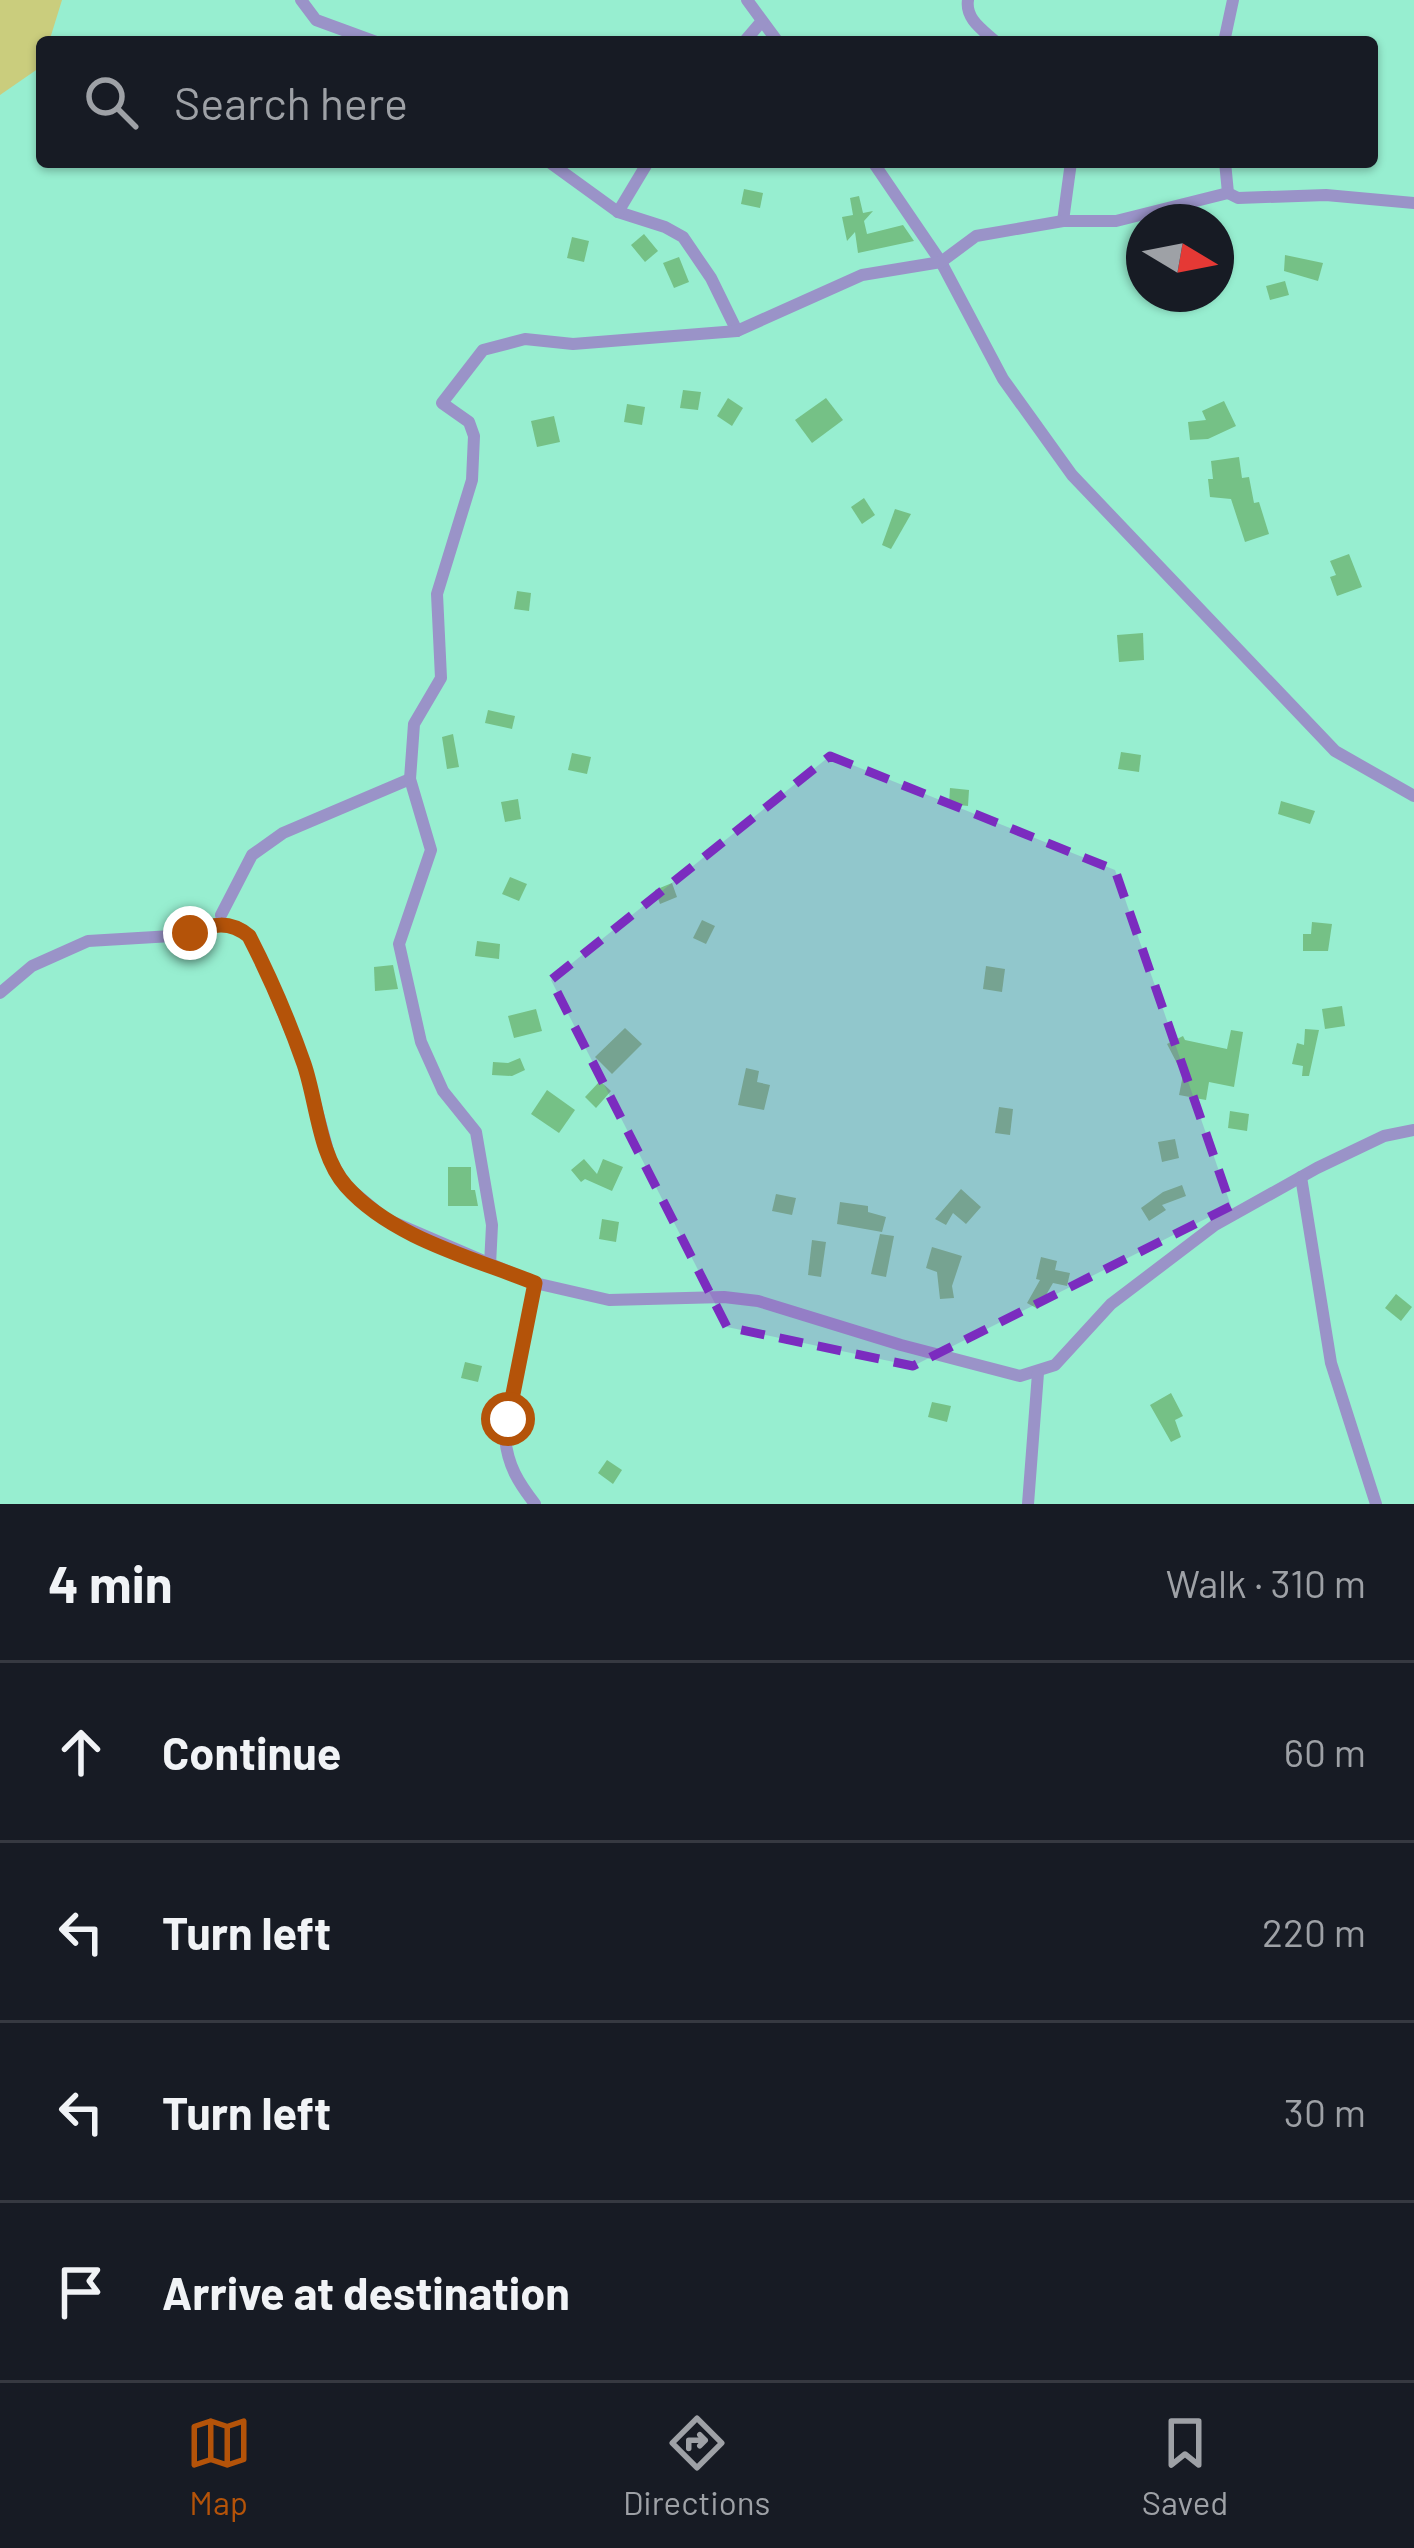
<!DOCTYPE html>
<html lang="en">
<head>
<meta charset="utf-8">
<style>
	body { margin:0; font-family:Barlow,sans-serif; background:#242831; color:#f1f3f6 }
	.compass { position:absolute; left:1126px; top:204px; width:108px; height:108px; border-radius:50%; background:#171b24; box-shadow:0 3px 9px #0004; rotate:100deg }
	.stop { position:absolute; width:36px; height:36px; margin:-27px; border:9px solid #b45309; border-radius:50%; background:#fff }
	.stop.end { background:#b45309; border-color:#fff; box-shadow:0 3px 12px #0008 }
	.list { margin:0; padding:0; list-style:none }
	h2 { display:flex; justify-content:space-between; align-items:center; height:156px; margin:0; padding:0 48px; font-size:51px }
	h2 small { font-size:39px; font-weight:400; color:#9ea1a6 }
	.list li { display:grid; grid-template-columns:78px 1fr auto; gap:36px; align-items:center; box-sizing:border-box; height:180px; padding:0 48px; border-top:3px solid #363941 }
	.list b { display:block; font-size:45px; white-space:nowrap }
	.list em { font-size:39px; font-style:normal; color:#9ea1a6 }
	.icon { flex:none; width:66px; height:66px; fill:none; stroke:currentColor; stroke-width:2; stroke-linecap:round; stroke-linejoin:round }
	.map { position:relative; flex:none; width:1414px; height:1504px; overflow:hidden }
	.search { position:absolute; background:#171b24; box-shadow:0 3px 9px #0004; left:36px; right:36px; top:36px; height:132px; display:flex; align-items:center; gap:30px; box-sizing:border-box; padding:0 42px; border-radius:12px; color:#9ea1a6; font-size:45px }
	.sheet { height:876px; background:#171b24 }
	nav { display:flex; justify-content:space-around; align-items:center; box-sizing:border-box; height:168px; border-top:3px solid #363941; background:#171b24; font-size:33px; color:#9ea1a6 }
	nav a { display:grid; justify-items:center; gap:6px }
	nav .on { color:#b45309 }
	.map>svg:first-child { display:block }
	.green { fill:#cacd7d }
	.building { fill:#75c186 }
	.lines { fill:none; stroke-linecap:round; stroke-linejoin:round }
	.minor { stroke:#9a93c8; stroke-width:12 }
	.route { stroke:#b45309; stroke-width:15 }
	.marked { fill:#7b2cbf; fill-opacity:0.2; stroke:#7b2cbf; stroke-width:9; stroke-dasharray:24 15; stroke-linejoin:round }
</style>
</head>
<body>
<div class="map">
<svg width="1414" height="1504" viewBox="0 0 1414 1504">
	<rect width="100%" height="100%" fill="#97eed0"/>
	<path class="green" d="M 0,0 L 62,0 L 49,42 L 42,42 L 42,66 L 0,95 Z"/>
	<g class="building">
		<path d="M 744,189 L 763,193 L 760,208 L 741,204 Z"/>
		<path d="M 859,196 L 863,213 L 873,211 L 864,221 L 867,234 L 903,225 L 914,241 L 858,253 L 855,232 L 847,241 L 842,217 L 853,215 L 850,198 Z"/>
		<path d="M 644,234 L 658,251 L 645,262 L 631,245 Z"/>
		<path d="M 572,237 L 589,241 L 584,262 L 567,258 Z"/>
		<path d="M 1285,255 L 1323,263 L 1318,281 L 1284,271 Z"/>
		<path d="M 679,257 L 689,282 L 674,288 L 663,263 Z"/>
		<path d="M 1285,281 L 1289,295 L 1270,300 L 1266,286 Z"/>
		<path d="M 683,390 L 701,392 L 698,410 L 680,408 Z"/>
		<path d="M 728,398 L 743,408 L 732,426 L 717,416 Z"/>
		<path d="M 826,398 L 843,420 L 812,443 L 795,420 Z"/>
		<path d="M 1224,401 L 1236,426 L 1208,439 L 1190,440 L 1188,422 L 1206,420 L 1202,411 Z"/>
		<path d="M 627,404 L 645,407 L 642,425 L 624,422 Z"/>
		<path d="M 554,416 L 560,442 L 537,447 L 531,421 Z"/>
		<path d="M 1239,457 L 1242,478 L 1249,477 L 1254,503 L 1259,502 L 1269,534 L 1245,542 L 1231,499 L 1210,497 L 1208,479 L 1213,479 L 1211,461 Z"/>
		<path d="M 864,498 L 875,515 L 862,524 L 851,507 Z"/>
		<path d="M 895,509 L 911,514 L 891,549 L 882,545 Z"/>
		<path d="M 1349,554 L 1362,587 L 1337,596 L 1330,577 L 1336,575 L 1330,561 Z"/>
		<path d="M 517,591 L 531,593 L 529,611 L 514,609 Z"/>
		<path d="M 1143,633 L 1144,660 L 1119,662 L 1117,635 Z"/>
		<path d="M 488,710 L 515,716 L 512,729 L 485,723 Z"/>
		<path d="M 453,734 L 459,767 L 447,769 L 442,737 Z"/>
		<path d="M 1121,752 L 1141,755 L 1139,772 L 1118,769 Z"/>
		<path d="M 572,753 L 591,757 L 587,774 L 568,770 Z"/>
		<path d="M 950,788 L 969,790 L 968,806 L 949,804 Z"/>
		<path d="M 518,799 L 521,819 L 505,822 L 501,802 Z"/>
		<path d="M 1281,801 L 1315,811 L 1310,824 L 1278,814 Z"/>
		<path d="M 510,877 L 527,884 L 519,901 L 502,894 Z"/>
		<path d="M 672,883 L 677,897 L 660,904 L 655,890 Z"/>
		<path d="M 702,920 L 715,926 L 706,944 L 693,938 Z"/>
		<path d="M 1312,922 L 1332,924 L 1328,951 L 1303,951 L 1303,934 L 1311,934 Z"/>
		<path d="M 477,941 L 500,944 L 499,959 L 475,956 Z"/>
		<path d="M 393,965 L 398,989 L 375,991 L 374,967 Z"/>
		<path d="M 986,966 L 1005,969 L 1002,992 L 983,989 Z"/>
		<path d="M 1342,1006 L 1345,1026 L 1325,1029 L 1322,1009 Z"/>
		<path d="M 536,1009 L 542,1031 L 514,1038 L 508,1016 Z"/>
		<path d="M 625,1028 L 642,1044 L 612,1074 L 595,1057 Z"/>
		<path d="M 1305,1029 L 1319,1030 L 1309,1076 L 1302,1076 L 1303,1066 L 1292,1064 L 1297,1043 L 1304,1045 Z"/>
		<path d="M 1231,1030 L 1243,1032 L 1234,1087 L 1209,1082 L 1206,1100 L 1179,1095 L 1183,1075 L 1167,1044 L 1183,1036 L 1185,1040 L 1227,1049 Z"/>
		<path d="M 520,1058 L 525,1070 L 512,1076 L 492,1075 L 493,1062 L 508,1063 Z"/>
		<path d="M 746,1068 L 759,1071 L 757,1082 L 770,1085 L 764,1110 L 738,1105 Z"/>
		<path d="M 600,1081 L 611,1091 L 596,1108 L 585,1097 Z"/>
		<path d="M 547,1090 L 575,1110 L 559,1133 L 531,1114 Z"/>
		<path d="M 999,1107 L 1013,1109 L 1010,1135 L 995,1133 Z"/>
		<path d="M 1230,1111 L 1249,1114 L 1247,1131 L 1228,1128 Z"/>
		<path d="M 1175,1139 L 1179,1158 L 1162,1162 L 1158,1142 Z"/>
		<path d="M 584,1159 L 597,1174 L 603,1159 L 623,1167 L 612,1191 L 585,1179 L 581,1182 L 571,1170 Z"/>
		<path d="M 448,1167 L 471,1167 L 471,1190 L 475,1190 L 478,1206 L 448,1206 Z"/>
		<path d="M 1182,1185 L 1186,1196 L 1162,1205 L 1166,1210 L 1149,1221 L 1141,1208 L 1163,1192 Z"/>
		<path d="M 961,1189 L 981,1207 L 966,1224 L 953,1213 L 946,1225 L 935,1219 Z"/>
		<path d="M 776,1194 L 796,1198 L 792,1215 L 772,1211 Z"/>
		<path d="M 840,1202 L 868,1206 L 868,1212 L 886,1217 L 882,1232 L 837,1224 Z"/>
		<path d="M 602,1219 L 619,1222 L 616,1242 L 599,1239 Z"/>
		<path d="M 880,1234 L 894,1236 L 886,1277 L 871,1274 Z"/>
		<path d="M 812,1240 L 826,1242 L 821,1277 L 808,1275 Z"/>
		<path d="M 932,1247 L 962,1256 L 952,1286 L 954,1298 L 940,1299 L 937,1272 L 926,1268 Z"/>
		<path d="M 1041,1257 L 1057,1261 L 1055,1270 L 1070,1273 L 1067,1286 L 1053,1283 L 1038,1309 L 1027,1303 L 1040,1280 L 1036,1279 Z"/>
		<path d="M 1396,1294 L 1412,1307 L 1401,1321 L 1385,1308 Z"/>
		<path d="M 465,1362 L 482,1366 L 478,1382 L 461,1378 Z"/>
		<path d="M 1171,1393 L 1183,1416 L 1175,1420 L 1181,1437 L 1171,1442 L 1150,1405 Z"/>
		<path d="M 932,1402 L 951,1406 L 947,1422 L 928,1417 Z"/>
		<path d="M 607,1460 L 622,1470 L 613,1484 L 598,1473 Z"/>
	</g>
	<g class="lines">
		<g class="minor">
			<path d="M 301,0 L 316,20 L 376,42"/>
			<path d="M 747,0 L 778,42"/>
			<path d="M 968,0 C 965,19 983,30 996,42"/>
			<path d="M 744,42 L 762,21"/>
			<path d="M 1224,42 L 1233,0"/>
			<path d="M 549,162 L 618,212 L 665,227 L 683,237 L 711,278 L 737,331"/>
			<path d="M 873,162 L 941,262 L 1003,379 L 1072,475 L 1335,751 L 1414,796"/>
			<path d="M 1225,162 L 1228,193 L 1238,198 L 1326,195 L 1414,203"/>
			<path d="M 618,212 L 648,162"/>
			<path d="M 1063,221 L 1071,162"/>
			<path d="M 221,915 L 252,855 L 283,833 L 410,779"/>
			<path d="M 0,993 L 32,966 L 88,941 L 172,936 L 219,923 L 239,928 L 249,936 L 263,964 L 305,1066 L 330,1158 L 344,1184 L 386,1219 L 535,1283 L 609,1300 L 724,1297 L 758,1301 L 901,1345 L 1020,1376 L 1055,1365 L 1111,1304 L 1215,1225 L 1317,1168 L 1384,1136 L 1414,1130"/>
			<path d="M 1301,1177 L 1331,1363 L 1376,1504"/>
			<path d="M 490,1265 L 492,1225 L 476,1132 L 443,1091 L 421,1042 L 399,944 L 431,850 L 410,779 L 414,724 L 441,678 L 437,594 L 472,480 L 474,436 L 469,422 L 442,403 L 483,350 L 525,339 L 573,344 L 737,331 L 862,275 L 941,262 L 976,236 L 1063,221 L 1116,221 L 1228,193"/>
			<path d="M 535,1283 L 505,1438 C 508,1466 518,1482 535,1504"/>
			<path d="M 1028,1504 L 1038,1373"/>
		</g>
	</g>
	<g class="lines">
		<path class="route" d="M 190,933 C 213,924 229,920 249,936 C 270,977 289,1021 304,1064 C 317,1102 319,1156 346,1186 C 392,1238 473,1258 535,1283 L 508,1419"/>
	</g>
	<path class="marked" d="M 830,756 L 1115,870 L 1231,1206 L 913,1366 L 727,1327 L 551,980 Z"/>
</svg>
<svg class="compass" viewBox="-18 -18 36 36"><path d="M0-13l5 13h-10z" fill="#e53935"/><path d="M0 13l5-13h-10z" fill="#9ea1a6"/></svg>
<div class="stop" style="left:508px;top:1419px"></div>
<div class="stop end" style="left:190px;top:933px"></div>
<div class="search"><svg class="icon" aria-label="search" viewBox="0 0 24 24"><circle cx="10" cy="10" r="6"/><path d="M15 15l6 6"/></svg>Search here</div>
</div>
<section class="sheet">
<h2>4 min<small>Walk · 310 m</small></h2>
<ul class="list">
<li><svg class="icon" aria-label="ahead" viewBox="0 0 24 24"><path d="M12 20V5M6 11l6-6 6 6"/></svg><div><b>Continue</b></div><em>60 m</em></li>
<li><svg class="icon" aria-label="left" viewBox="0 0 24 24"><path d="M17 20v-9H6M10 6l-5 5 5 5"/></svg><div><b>Turn left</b></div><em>220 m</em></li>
<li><svg class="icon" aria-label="left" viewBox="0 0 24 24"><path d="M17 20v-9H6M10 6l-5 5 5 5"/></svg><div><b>Turn left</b></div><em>30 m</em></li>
<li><svg class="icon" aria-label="arrive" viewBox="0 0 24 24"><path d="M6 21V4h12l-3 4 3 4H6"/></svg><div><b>Arrive at destination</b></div></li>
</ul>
</section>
<nav>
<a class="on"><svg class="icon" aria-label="map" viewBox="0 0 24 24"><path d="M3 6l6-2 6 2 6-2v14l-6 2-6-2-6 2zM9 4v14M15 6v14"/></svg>Map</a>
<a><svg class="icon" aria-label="directions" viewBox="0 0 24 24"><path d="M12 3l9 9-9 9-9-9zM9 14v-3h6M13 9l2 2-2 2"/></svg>Directions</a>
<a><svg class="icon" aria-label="saved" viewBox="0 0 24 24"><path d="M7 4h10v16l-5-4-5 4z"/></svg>Saved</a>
</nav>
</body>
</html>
